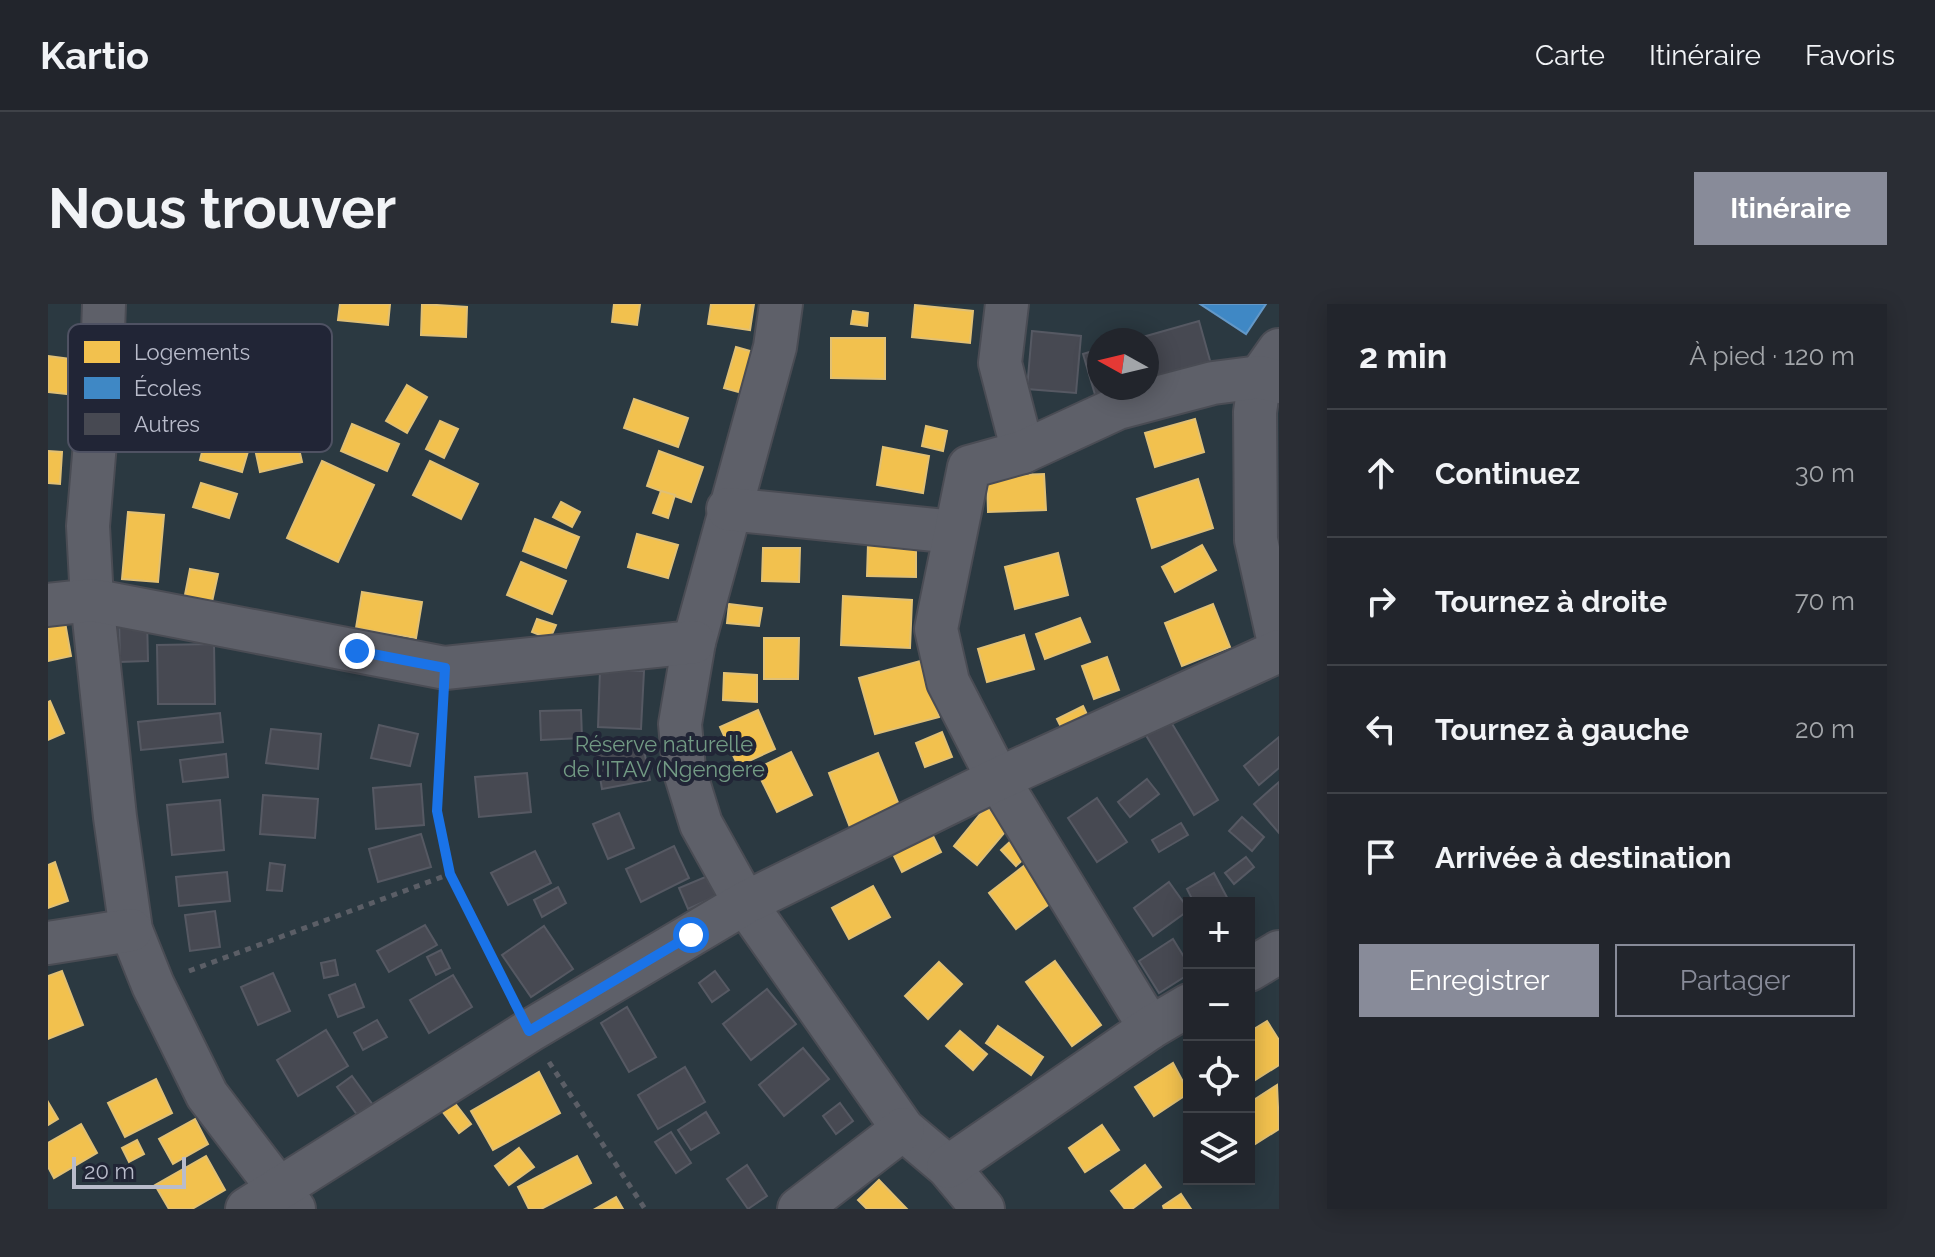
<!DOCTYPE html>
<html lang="fr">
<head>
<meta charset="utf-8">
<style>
	body { margin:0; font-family:Raleway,sans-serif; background:#2a2d34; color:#f1f3f6 }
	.controls { position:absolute; right:24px; bottom:24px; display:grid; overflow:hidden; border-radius:0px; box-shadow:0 4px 20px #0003 }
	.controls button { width:72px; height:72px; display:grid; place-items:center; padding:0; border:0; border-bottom:2px solid #3f4248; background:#22252c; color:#f1f3f6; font:40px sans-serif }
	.compass { position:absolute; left:1039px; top:24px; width:72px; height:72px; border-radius:50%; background:#22252c; box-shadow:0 4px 20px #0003; rotate:278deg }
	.scale { position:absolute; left:24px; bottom:20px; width:114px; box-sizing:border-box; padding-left:8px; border:4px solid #b9bccb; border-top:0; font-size:22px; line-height:28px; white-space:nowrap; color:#b9bccb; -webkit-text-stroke:6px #212536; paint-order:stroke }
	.stop { position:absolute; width:24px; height:24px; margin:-18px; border:6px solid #1a73e8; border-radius:50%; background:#fff }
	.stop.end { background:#1a73e8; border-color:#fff; box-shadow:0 2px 8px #0008 }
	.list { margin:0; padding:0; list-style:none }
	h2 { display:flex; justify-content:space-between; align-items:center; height:104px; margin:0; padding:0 32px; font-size:34px }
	h2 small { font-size:26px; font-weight:400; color:#a2a5a9 }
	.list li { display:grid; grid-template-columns:52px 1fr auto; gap:24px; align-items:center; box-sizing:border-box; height:128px; padding:0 32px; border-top:2px solid #3f4248 }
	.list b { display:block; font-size:30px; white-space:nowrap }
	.list em { font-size:26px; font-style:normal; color:#a2a5a9 }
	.actions { display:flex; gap:16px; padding:24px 32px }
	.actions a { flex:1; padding:18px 0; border:2px solid #888b99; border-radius:0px; text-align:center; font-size:28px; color:#888b99 }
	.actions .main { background:#888b99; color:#fff }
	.icon { flex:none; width:44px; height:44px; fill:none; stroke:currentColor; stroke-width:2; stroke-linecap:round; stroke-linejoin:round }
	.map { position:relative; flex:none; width:1231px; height:905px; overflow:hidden; border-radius:0px }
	header { display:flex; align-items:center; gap:48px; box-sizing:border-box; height:112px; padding:0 40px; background:#22252c; border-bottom:2px solid #3f4248 }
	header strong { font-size:38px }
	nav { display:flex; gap:44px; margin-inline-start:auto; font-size:28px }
	.intro { display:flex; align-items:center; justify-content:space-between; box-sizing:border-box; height:192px; padding:0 48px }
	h1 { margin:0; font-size:56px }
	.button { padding:20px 36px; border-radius:0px; background:#888b99; color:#fff; font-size:28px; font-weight:700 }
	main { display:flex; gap:48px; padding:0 48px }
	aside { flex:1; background:#22252c; border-radius:0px; box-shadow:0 4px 20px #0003 }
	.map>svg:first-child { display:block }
	.green { fill:#2b3941; fill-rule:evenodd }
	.homes { fill:#f2c14e; stroke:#e1c074; stroke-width:2 }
	.schools { fill:#3f88c5; stroke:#6498c7; stroke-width:2 }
	.building { fill:#474952; stroke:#565963; stroke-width:2 }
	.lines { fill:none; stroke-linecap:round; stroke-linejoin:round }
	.street-casing { stroke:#4a4c54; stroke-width:46 }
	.path { stroke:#5b5e66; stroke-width:5; stroke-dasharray:6 6; stroke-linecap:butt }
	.street { stroke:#5e6069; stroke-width:42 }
	.route { stroke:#1a73e8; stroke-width:10 }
	.labels { text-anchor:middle; stroke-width:8; stroke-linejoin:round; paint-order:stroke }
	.park-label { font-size:22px; fill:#729a84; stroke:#212536 }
	.key { fill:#212536; stroke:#4f5263; stroke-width:2 }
	.key-label { font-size:22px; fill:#b9bccb }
</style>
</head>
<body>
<header>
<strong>Kartio</strong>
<nav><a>Carte</a><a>Itinéraire</a><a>Favoris</a></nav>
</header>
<div class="intro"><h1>Nous trouver</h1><a class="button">Itinéraire</a></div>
<main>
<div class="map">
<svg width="1231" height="905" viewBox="0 0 1231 905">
	<rect width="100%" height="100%" fill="#2e313b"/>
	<path class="green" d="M 0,0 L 1231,0 L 1231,905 L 0,905 ZM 1051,36 L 1099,36 L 1099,84 L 1051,84 ZM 1141,599 L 1201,599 L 1201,875 L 1141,875 Z"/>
	<g class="homes">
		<path d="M 292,0 L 342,0 L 340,21 L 290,16 Z"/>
		<path d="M 374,0 L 419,3 L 418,33 L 373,31 Z"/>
		<path d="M 566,0 L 592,0 L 589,21 L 564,18 Z"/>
		<path d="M 663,0 L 706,0 L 702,26 L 660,20 Z"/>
		<path d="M 867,1 L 925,7 L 922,39 L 864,33 Z"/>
		<path d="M 805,7 L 820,9 L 819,22 L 803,20 Z"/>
		<path d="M 783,34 L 837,34 L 837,75 L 783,74 Z"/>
		<path d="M 688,43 L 709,49 L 698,90 L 676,84 Z"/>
		<path d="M 0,52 L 31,56 L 27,91 L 0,88 Z"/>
		<path d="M 359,81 L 379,93 L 359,129 L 338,117 Z"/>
		<path d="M 586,95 L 640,114 L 630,143 L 576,124 Z"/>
		<path d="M 1147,115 L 1156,148 L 1107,163 L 1097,129 Z"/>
		<path d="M 392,117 L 410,125 L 396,154 L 378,145 Z"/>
		<path d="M 304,120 L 351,140 L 339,167 L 293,147 Z"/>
		<path d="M 878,122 L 899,127 L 895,147 L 874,142 Z"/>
		<path d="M 158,132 L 201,144 L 194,168 L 152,156 Z"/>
		<path d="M 249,136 L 254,158 L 212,168 L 207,145 Z"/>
		<path d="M 835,143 L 881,152 L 875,189 L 829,181 Z"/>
		<path d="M 0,147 L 14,148 L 12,180 L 0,179 Z"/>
		<path d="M 611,147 L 655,163 L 643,198 L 599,182 Z"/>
		<path d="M 274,157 L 326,181 L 290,258 L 239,234 Z"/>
		<path d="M 382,157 L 430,180 L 413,215 L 365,191 Z"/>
		<path d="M 996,170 L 998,206 L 940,208 L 939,172 Z"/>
		<path d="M 1150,175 L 1165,224 L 1104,244 L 1089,195 Z"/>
		<path d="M 153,179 L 189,190 L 181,214 L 145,203 Z"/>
		<path d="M 613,187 L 627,191 L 620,214 L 605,209 Z"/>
		<path d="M 513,198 L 532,208 L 524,223 L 505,213 Z"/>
		<path d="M 80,208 L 116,211 L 110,278 L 74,275 Z"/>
		<path d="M 487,215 L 531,233 L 518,264 L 475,247 Z"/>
		<path d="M 589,230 L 630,241 L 620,274 L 580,263 Z"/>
		<path d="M 820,240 L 868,242 L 868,273 L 819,272 Z"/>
		<path d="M 1154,241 L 1168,266 L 1127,288 L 1114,263 Z"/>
		<path d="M 715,244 L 752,244 L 751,278 L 714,277 Z"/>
		<path d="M 1010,249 L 1020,291 L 967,305 L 957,263 Z"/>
		<path d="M 473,258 L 518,277 L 504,310 L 459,291 Z"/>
		<path d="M 142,265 L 170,270 L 162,307 L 135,301 Z"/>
		<path d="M 314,288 L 374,298 L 368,334 L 308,324 Z"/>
		<path d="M 795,292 L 864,296 L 862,344 L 793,341 Z"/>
		<path d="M 681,300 L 714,304 L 711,322 L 679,319 Z"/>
		<path d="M 1165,300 L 1182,343 L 1134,362 L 1117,319 Z"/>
		<path d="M 15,307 L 23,352 L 0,357 L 0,311 Z"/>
		<path d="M 1032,314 L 1042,338 L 997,355 L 988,330 Z"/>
		<path d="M 489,315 L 508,321 L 502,335 L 484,328 Z"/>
		<path d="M 976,331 L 986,365 L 939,378 L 930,345 Z"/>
		<path d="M 716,334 L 751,334 L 750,375 L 716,375 Z"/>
		<path d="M 1059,353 L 1071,386 L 1046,395 L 1034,362 Z"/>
		<path d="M 876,356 L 891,413 L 827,430 L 811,374 Z"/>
		<path d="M 676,369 L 709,371 L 709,398 L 675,396 Z"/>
		<path d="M 2,397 L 16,429 L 0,436 L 0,398 Z"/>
		<path d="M 1035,402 L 1042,417 L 1016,429 L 1009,415 Z"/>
		<path d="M 710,406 L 727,445 L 690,462 L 672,423 Z"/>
		<path d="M 894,428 L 904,453 L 877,463 L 868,439 Z"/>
		<path d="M 743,448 L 764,491 L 729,508 L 708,465 Z"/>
		<path d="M 830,449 L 853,506 L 803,526 L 781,469 Z"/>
		<path d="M 938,503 L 961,523 L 929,561 L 906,542 Z"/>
		<path d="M 881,524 L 893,548 L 854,568 L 842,544 Z"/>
		<path d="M 964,536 L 979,552 L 968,562 L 953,546 Z"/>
		<path d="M 7,558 L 20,597 L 0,604 L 0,561 Z"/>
		<path d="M 977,561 L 1004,598 L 968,625 L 941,589 Z"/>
		<path d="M 825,582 L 842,613 L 801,635 L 784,604 Z"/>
		<path d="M 1007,657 L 1053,721 L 1024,742 L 978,678 Z"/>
		<path d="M 891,658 L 914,680 L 880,715 L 857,692 Z"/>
		<path d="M 14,667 L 35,721 L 0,735 L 0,672 Z"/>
		<path d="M 1219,717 L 1231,736 L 1231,761 L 1201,780 L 1201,728 Z"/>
		<path d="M 950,722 L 995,753 L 983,771 L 938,739 Z"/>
		<path d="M 912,727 L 939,750 L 925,766 L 898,742 Z"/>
		<path d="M 1125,759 L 1141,789 L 1106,812 L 1087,783 Z"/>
		<path d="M 491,768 L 512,809 L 445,846 L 423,807 Z"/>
		<path d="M 108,775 L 124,809 L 77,833 L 60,799 Z"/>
		<path d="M 1229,781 L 1231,825 L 1201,844 L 1201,799 Z"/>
		<path d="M 403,794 L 423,820 L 411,829 L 391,803 Z"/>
		<path d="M 0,798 L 10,815 L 0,821 Z"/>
		<path d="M 147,815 L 160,840 L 125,860 L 111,835 Z"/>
		<path d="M 33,820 L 49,849 L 6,874 L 0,863 L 0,839 Z"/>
		<path d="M 1054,821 L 1071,846 L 1037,868 L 1021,844 Z"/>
		<path d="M 89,836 L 96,850 L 81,858 L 74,844 Z"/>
		<path d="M 471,844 L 486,863 L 461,881 L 447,862 Z"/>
		<path d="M 158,852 L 177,886 L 144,905 L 121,905 L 107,881 Z"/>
		<path d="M 529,852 L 543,879 L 493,905 L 481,905 L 470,883 Z"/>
		<path d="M 1097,861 L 1113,883 L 1084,905 L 1077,905 L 1063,887 Z"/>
		<path d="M 831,876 L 859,905 L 819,905 L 810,896 Z"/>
		<path d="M 1133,890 L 1143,905 L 1116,905 L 1115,902 Z"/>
		<path d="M 568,893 L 575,905 L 547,905 Z"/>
	</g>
	<path class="schools" d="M 1152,0 L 1218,0 L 1198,30 Z"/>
	<g class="building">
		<path d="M 1151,17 L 1163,60 L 1099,79 L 1099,36 L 1084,36 Z"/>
		<path d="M 984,27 L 1033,32 L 1028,89 L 979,85 Z"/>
		<path d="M 1051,45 L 1051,84 L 1081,84 L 1048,94 L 1035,50 Z"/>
		<path d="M 71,313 L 99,313 L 100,357 L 72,358 Z"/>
		<path d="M 166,340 L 167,400 L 110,400 L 109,341 Z"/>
		<path d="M 552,366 L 596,367 L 593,425 L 550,423 Z"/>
		<path d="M 533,406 L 534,434 L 493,436 L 492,407 Z"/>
		<path d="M 172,409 L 175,438 L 93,446 L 90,418 Z"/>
		<path d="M 1120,413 L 1170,496 L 1146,511 L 1096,428 Z"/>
		<path d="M 331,421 L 370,430 L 362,462 L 323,454 Z"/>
		<path d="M 223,425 L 273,430 L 270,465 L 218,459 Z"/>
		<path d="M 1231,433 L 1231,464 L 1211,481 L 1196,462 Z"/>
		<path d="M 595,441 L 602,476 L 554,485 L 548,450 Z"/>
		<path d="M 178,450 L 180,473 L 135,478 L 132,456 Z"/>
		<path d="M 479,469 L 483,508 L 431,513 L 427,473 Z"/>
		<path d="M 1099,475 L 1111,490 L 1082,513 L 1070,498 Z"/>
		<path d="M 1231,478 L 1231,529 L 1206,500 Z"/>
		<path d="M 373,480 L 376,521 L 328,525 L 325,484 Z"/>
		<path d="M 215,491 L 270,495 L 267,534 L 212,530 Z"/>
		<path d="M 1049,494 L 1079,538 L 1049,558 L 1020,514 Z"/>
		<path d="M 172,496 L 176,546 L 124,551 L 119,501 Z"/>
		<path d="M 571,509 L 586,544 L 560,555 L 545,520 Z"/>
		<path d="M 1194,513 L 1216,533 L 1204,547 L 1181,527 Z"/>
		<path d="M 1133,519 L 1140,531 L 1111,548 L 1104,536 Z"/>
		<path d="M 373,530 L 383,563 L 330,578 L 321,545 Z"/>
		<path d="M 626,542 L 641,574 L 593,598 L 578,565 Z"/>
		<path d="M 487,547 L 503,579 L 460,601 L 443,569 Z"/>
		<path d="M 1198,553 L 1206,563 L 1186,580 L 1177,569 Z"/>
		<path d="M 222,559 L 237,561 L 234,587 L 219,586 Z"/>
		<path d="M 179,568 L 182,597 L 131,602 L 128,573 Z"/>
		<path d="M 1166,569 L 1182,599 L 1146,599 L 1139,585 Z"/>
		<path d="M 662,571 L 671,591 L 640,605 L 631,584 Z"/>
		<path d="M 1121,578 L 1141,606 L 1105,632 L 1086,604 Z"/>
		<path d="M 510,583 L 518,599 L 494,613 L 486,596 Z"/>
		<path d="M 167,607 L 172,643 L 142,647 L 137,611 Z"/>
		<path d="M 377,621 L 389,641 L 341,668 L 329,647 Z"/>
		<path d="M 496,622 L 525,665 L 483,693 L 454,651 Z"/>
		<path d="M 1125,635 L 1141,661 L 1141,670 L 1111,689 L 1091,657 Z"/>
		<path d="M 393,646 L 402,664 L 388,671 L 379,653 Z"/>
		<path d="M 287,656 L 290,671 L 276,674 L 273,659 Z"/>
		<path d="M 667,667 L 681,686 L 664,698 L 651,679 Z"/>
		<path d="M 225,669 L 242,707 L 210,721 L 193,683 Z"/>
		<path d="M 405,671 L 424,703 L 381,729 L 362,696 Z"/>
		<path d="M 307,680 L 316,703 L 290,713 L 281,691 Z"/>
		<path d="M 719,685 L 748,720 L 703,756 L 675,720 Z"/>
		<path d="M 579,703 L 608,753 L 581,768 L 553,719 Z"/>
		<path d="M 329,716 L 339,733 L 315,746 L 306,729 Z"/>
		<path d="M 278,726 L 300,762 L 250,792 L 229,756 Z"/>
		<path d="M 755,744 L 781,775 L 736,812 L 711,781 Z"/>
		<path d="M 637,763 L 657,798 L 610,825 L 590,791 Z"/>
		<path d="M 304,772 L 325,801 L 310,812 L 289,783 Z"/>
		<path d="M 792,799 L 805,817 L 788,830 L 775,812 Z"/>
		<path d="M 658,808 L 671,829 L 643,846 L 630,826 Z"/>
		<path d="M 623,828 L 643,859 L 628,869 L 607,838 Z"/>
		<path d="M 699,861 L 719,892 L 700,905 L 679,875 Z"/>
	</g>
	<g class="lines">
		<defs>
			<g id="street">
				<path d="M 56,0 L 54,56 L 40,222 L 44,296 L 67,513 L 83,626 L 105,681 L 159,791 L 246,905"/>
				<path d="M 733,0 L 727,43 L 646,338 L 632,420 L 636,465 L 653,520 L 697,599 L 855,825 L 900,863 L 935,905"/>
				<path d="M 959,0 L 952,59 L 975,148"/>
				<path d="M 1231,46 L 1212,73 L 1207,108 L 1208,236 L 1231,339"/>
				<path d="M 680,205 L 907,228"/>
				<path d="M 0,301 L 44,296 L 397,364 L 646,338"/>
				<path d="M 0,639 L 83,626"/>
				<path d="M 1201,666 L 1231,648"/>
				<path d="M 1102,724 L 950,475 L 900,378 L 888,325 L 921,163 L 975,148 L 1070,104 L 1165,79 L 1212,73 L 1231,78"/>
				<path d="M 900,863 L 1102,724 L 1141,701"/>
				<path d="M 199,905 L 481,727 L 697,599 L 950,475 L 1231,347"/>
				<path d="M 751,905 L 855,825"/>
			</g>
		</defs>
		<use href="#street" class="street-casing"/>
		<g class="path">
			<path d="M 395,401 L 389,507 L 402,570 L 463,691"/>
			<path d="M 141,667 L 402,570"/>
			<path d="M 501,758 L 597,905"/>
		</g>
		<use href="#street" class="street"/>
	</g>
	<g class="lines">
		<path class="route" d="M 309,347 L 397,364 L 389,507 L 402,570 L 481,727 L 643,631"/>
	</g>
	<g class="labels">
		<g class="park-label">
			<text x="616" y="448">Réserve naturelle<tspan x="616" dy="25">de l'ITAV (Ngengere</tspan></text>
		</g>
	</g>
	<rect x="20" y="20" width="264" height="128" rx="12" class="key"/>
	<rect x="36" y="37" width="36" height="22" fill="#f2c14e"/>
	<rect x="36" y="73" width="36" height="22" fill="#3f88c5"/>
	<rect x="36" y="109" width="36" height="22" fill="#474952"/>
	<g class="key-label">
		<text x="86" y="56">Logements</text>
		<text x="86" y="92">Écoles</text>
		<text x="86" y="128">Autres</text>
	</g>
</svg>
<div class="controls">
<button>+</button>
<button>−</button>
<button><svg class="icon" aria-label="locate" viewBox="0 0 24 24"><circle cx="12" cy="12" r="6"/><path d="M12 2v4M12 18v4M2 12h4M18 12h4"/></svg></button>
<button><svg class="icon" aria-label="layers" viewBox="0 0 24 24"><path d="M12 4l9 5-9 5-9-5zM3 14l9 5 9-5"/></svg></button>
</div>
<svg class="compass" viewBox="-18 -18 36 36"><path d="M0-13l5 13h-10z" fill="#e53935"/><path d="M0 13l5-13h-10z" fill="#a2a5a9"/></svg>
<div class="scale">20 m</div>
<div class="stop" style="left:643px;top:631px"></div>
<div class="stop end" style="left:309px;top:347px"></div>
</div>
<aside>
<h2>2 min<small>À pied · 120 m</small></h2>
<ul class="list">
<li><svg class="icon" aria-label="ahead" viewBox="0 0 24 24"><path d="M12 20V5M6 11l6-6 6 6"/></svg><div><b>Continuez</b></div><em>30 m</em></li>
<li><svg class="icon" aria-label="right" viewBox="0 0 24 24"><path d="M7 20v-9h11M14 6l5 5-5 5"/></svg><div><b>Tournez à droite</b></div><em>70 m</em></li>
<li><svg class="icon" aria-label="left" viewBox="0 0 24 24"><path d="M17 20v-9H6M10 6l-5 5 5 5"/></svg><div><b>Tournez à gauche</b></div><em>20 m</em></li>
<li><svg class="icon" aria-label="arrive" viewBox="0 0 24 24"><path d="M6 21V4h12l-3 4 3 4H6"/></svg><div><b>Arrivée à destination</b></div></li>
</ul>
<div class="actions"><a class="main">Enregistrer</a><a>Partager</a></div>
</aside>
</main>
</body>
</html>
